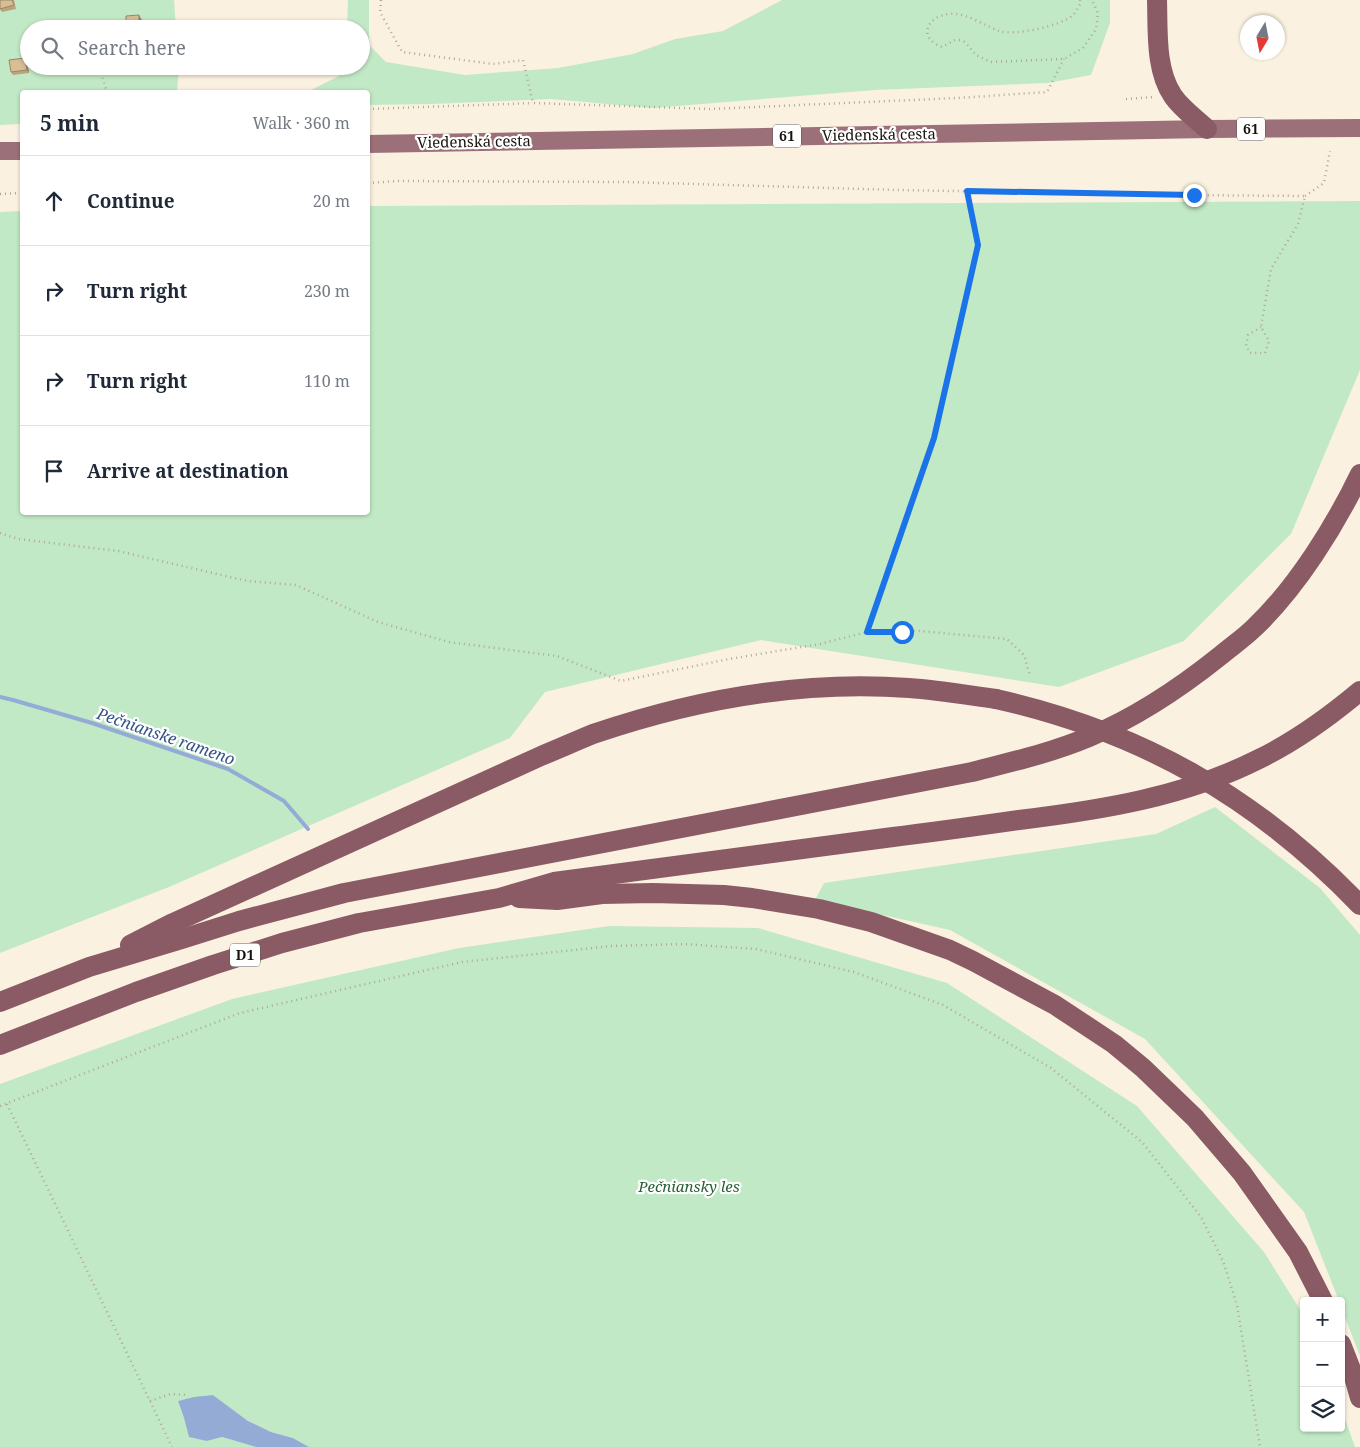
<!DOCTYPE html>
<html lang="en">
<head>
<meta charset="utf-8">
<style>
	body { margin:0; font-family:"Noto Serif",serif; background:#f2f2f3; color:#1f2937 }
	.controls { position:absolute; right:15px; bottom:15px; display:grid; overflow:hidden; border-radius:5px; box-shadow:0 1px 4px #0004 }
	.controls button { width:45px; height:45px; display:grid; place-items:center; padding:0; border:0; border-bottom:1px solid #e0e1e3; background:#fff; color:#1f2937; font:25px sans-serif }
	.compass { position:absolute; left:1240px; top:15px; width:45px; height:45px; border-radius:50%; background:#fff; box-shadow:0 1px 4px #0004; rotate:190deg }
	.stop { position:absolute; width:15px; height:15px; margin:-11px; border:4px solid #1a73e8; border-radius:50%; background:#fff }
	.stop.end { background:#1a73e8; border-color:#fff; box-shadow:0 1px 5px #0008 }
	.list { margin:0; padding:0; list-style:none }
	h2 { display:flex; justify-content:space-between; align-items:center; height:65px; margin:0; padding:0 20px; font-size:21px }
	h2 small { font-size:16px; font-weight:400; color:#747a83 }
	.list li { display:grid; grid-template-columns:32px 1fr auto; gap:15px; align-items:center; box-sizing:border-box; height:90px; padding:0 20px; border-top:1px solid #e0e1e3 }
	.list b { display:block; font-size:19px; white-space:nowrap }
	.list em { font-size:16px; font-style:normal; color:#747a83 }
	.icon { flex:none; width:28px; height:28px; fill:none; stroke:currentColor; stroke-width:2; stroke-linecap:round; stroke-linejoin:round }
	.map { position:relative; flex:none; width:1360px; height:1447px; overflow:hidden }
	.search { position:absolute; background:#fff; box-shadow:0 1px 4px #0004; left:20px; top:20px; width:350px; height:55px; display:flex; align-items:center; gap:12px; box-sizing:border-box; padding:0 18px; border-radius:28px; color:#747a83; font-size:19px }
	.panel { position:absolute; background:#fff; box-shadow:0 1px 4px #0004; left:20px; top:90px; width:350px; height:425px; border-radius:5px }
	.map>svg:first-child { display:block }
	.green { fill:#c2e9c6 }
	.water { fill:#94acd5 }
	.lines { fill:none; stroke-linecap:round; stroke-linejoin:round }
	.stream { stroke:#94acd5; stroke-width:4 }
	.path { stroke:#afa799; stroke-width:2.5; stroke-dasharray:1 4; stroke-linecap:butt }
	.major { stroke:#9b7079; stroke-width:18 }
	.highway { stroke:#8b5b65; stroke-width:20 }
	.highway-bridge { stroke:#8b5b65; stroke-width:20 }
	.wall { fill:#bba37e }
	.shaded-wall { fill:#988567 }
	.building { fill:#d9be93; stroke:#988567 }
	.route { stroke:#1a73e8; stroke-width:6 }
	.labels { text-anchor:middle; stroke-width:4.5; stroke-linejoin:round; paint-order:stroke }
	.shield { fill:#fff; stroke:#5d5a56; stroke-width:1 }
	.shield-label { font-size:14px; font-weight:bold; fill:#17130d }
	.street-label { font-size:15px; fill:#17130d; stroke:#fff }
	.park-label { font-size:15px; font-style:italic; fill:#255e31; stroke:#fff }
	.water-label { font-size:16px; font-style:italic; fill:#345287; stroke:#fff }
</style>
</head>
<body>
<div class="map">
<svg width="1360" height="1447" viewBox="0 0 1360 1447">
	<rect width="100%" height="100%" fill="#fbf1e0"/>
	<g class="green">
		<path d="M 0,0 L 174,0 L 176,29 L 29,29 L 29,66 L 179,66 L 177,92 L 22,92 L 22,124 L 0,125 Z"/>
		<path d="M 348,0 L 369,0 L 369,45 L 386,62 L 465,75 L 558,68 L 633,54 L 675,39 L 723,31 L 782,0 L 1110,0 L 1110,23 L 1091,75 L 1048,83 L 875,90 L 652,108 L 551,99 L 432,104 L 368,105 L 368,92 L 307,92 L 339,76 L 341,66 L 361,66 L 361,29 L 347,29 Z"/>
		<path d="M 1360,201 L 1360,370 L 1291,534 L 1184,641 L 1059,687 L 761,640 L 545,692 L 510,738 L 169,887 L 0,953 L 0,212 L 22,211 L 22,512 L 368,512 L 368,206 Z"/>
		<path d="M 1215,807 L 1320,888 L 1360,935 L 1360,1356 L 1341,1307 L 1341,1301 L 1339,1301 L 1304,1212 L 1145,1039 L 950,930 L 815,900 L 824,883 L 1156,834 Z"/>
		<path d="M 609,926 L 758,928 L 947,983 L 1137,1106 L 1264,1252 L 1304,1316 L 1304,1428 L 1341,1428 L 1341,1408 L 1355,1447 L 309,1447 L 293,1438 L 271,1432 L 248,1421 L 213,1395 L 178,1401 L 184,1418 L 207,1441 L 222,1437 L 256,1447 L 0,1447 L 0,1084 L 232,999 L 459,948 Z"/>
	</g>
	<path class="water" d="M 213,1395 L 248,1421 L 271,1432 L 293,1438 L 309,1447 L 256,1447 L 222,1437 L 207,1441 L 189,1437 L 184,1418 L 178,1401 L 194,1397 Z"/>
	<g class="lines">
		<path class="stream" d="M 0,697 L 13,700 L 92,723 L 228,769 L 284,801 L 308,829"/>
		<g class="path">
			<path d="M 381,0 L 380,12 L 402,52 L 493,64 L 523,60 L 533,103 L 711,109 L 957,98 L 1047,92 L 1064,59"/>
			<path d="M 1080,0 L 1081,3 C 1078,7 1076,12 1073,15 C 1061,26 1014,36 999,31 C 983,25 966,12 949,14 C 927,16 917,38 942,47 L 955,40 L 960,40 L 965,42 L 976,55 L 991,62 L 1064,59 L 1083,48 L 1096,29 L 1098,13 L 1092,0"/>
			<path d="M 101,73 L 107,92"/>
			<path d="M 1126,99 L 1154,97"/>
			<path d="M 368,109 L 533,103"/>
			<path d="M 368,183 L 397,181 L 627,182 L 897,190 L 1176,195 L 1305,196 L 1298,224 L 1271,269 L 1261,327 L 1269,341 L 1265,353 L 1250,353 L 1246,346 L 1248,335 L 1261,327"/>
			<path d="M 967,191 L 978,245 L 934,438 L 867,632 L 920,631 L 1007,639 L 1024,655 L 1030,676"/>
			<path d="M 0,194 L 22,193"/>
			<path d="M 1305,196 L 1324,183 L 1330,151"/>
			<path d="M 0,533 L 18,539 L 118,551 L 247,581 L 296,585 L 378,622 L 449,642 L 557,656 L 621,681 L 729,659 L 820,644 L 867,632"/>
			<path d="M 7,1104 L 172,1447"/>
			<path d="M 0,1106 L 240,1013 L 462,962 L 611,946 L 684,944 L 756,949 L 854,972 L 943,1005 L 1051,1068 L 1142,1142 L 1201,1217 L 1223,1261 L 1237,1305 L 1260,1447"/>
			<path d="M 150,1401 L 171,1394 L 188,1395"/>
		</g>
		<g class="major">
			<path d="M 368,144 L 1207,129 L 1360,128"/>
			<path d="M 0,151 L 22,151"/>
		</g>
		<g class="highway">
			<path d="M 1157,0 C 1158,30 1155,70 1173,96 C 1181,108 1195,118 1207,129"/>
			<path d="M 519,898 L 557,900 L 602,894 L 653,893 L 724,895 L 752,898 L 819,909 L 871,922 L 950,950 L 973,961 L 1055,1005 L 1114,1044 L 1143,1068 L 1195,1118 L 1242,1173 L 1298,1252 L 1323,1301"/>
			<path d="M 130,945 L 173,923 L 541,756 C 558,749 576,741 593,734 C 696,699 801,680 909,688 C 938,690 967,695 996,699"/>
			<path d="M 0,1002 L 89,967 L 182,939 L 239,921 L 344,893 L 972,772 C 1011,762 1051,753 1089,737 C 1137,717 1180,688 1220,656 C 1232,646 1245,637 1255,627 C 1297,587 1335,526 1360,474"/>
			<path d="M 0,1045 L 136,992 L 213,965 L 282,943 L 359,923 L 499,898 L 554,882 C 667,867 780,852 893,837 C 935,832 977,826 1019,820 C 1101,810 1184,797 1259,759 C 1296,741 1329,717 1360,691"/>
			<path d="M 1341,1344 L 1354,1377 L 1360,1398"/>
		</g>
		<path class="highway-bridge" d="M 996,699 C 1142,732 1256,797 1360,905"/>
	</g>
	<g class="wall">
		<path d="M 0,0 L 14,0 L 16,9 L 2,12 L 0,9 Z"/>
		<path d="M 25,58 L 27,61 L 29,73 L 13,75 L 11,72 Z"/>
	</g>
	<g class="shaded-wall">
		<path d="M 139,15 L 143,22 L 143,29 L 139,29 Z"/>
		<path d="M 25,58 L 27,61 L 29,73 L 27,70 Z"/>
	</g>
	<g class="building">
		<path d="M 0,0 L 12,0 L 14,5 L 0,9 Z"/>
		<path d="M 139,15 L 139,29 L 126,29 L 126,16 Z"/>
		<path d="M 25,58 L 27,70 L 11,72 L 9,60 Z"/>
	</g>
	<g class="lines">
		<path class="route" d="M 902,632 L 867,632 L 934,438 L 978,245 L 967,191 L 1194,195"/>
	</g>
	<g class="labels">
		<g class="shield">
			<rect x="1237" y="117.5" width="28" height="23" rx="4"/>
			<rect x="773" y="124.5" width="28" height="23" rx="4"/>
			<rect x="230" y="943.5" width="30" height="23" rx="4"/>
		</g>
		<g class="shield-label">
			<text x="1251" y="134">61</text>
			<text x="787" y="141">61</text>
			<text x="245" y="960">D1</text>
		</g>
		<g class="street-label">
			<text transform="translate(879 135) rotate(-1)" y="5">Viedenská cesta</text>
			<text transform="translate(474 142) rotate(-1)" y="5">Viedenská cesta</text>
		</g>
		<g class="park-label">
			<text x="689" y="1192">Pečniansky les</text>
		</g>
		<g class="water-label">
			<text transform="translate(166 736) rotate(19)" y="6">Pečnianske rameno</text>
		</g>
	</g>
</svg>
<div class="controls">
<button>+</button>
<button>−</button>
<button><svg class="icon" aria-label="layers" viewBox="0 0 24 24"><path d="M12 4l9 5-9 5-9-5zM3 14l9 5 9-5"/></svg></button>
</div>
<svg class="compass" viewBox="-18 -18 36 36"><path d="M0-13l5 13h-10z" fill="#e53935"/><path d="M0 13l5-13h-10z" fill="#747a83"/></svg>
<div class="stop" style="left:902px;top:632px"></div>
<div class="stop end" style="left:1194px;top:195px"></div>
<div class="search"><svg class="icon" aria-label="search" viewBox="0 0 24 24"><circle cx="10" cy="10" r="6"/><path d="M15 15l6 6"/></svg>Search here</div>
<section class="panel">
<h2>5 min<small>Walk · 360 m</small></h2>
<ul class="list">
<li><svg class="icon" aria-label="ahead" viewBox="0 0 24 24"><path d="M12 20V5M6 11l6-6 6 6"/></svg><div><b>Continue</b></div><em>20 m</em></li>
<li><svg class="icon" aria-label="right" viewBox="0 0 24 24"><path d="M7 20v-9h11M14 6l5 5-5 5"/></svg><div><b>Turn right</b></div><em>230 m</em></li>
<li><svg class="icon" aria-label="right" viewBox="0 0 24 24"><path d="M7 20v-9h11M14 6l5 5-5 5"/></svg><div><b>Turn right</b></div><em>110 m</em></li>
<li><svg class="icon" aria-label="arrive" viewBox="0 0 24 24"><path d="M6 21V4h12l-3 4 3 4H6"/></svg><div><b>Arrive at destination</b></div></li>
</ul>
</section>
</div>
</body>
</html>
